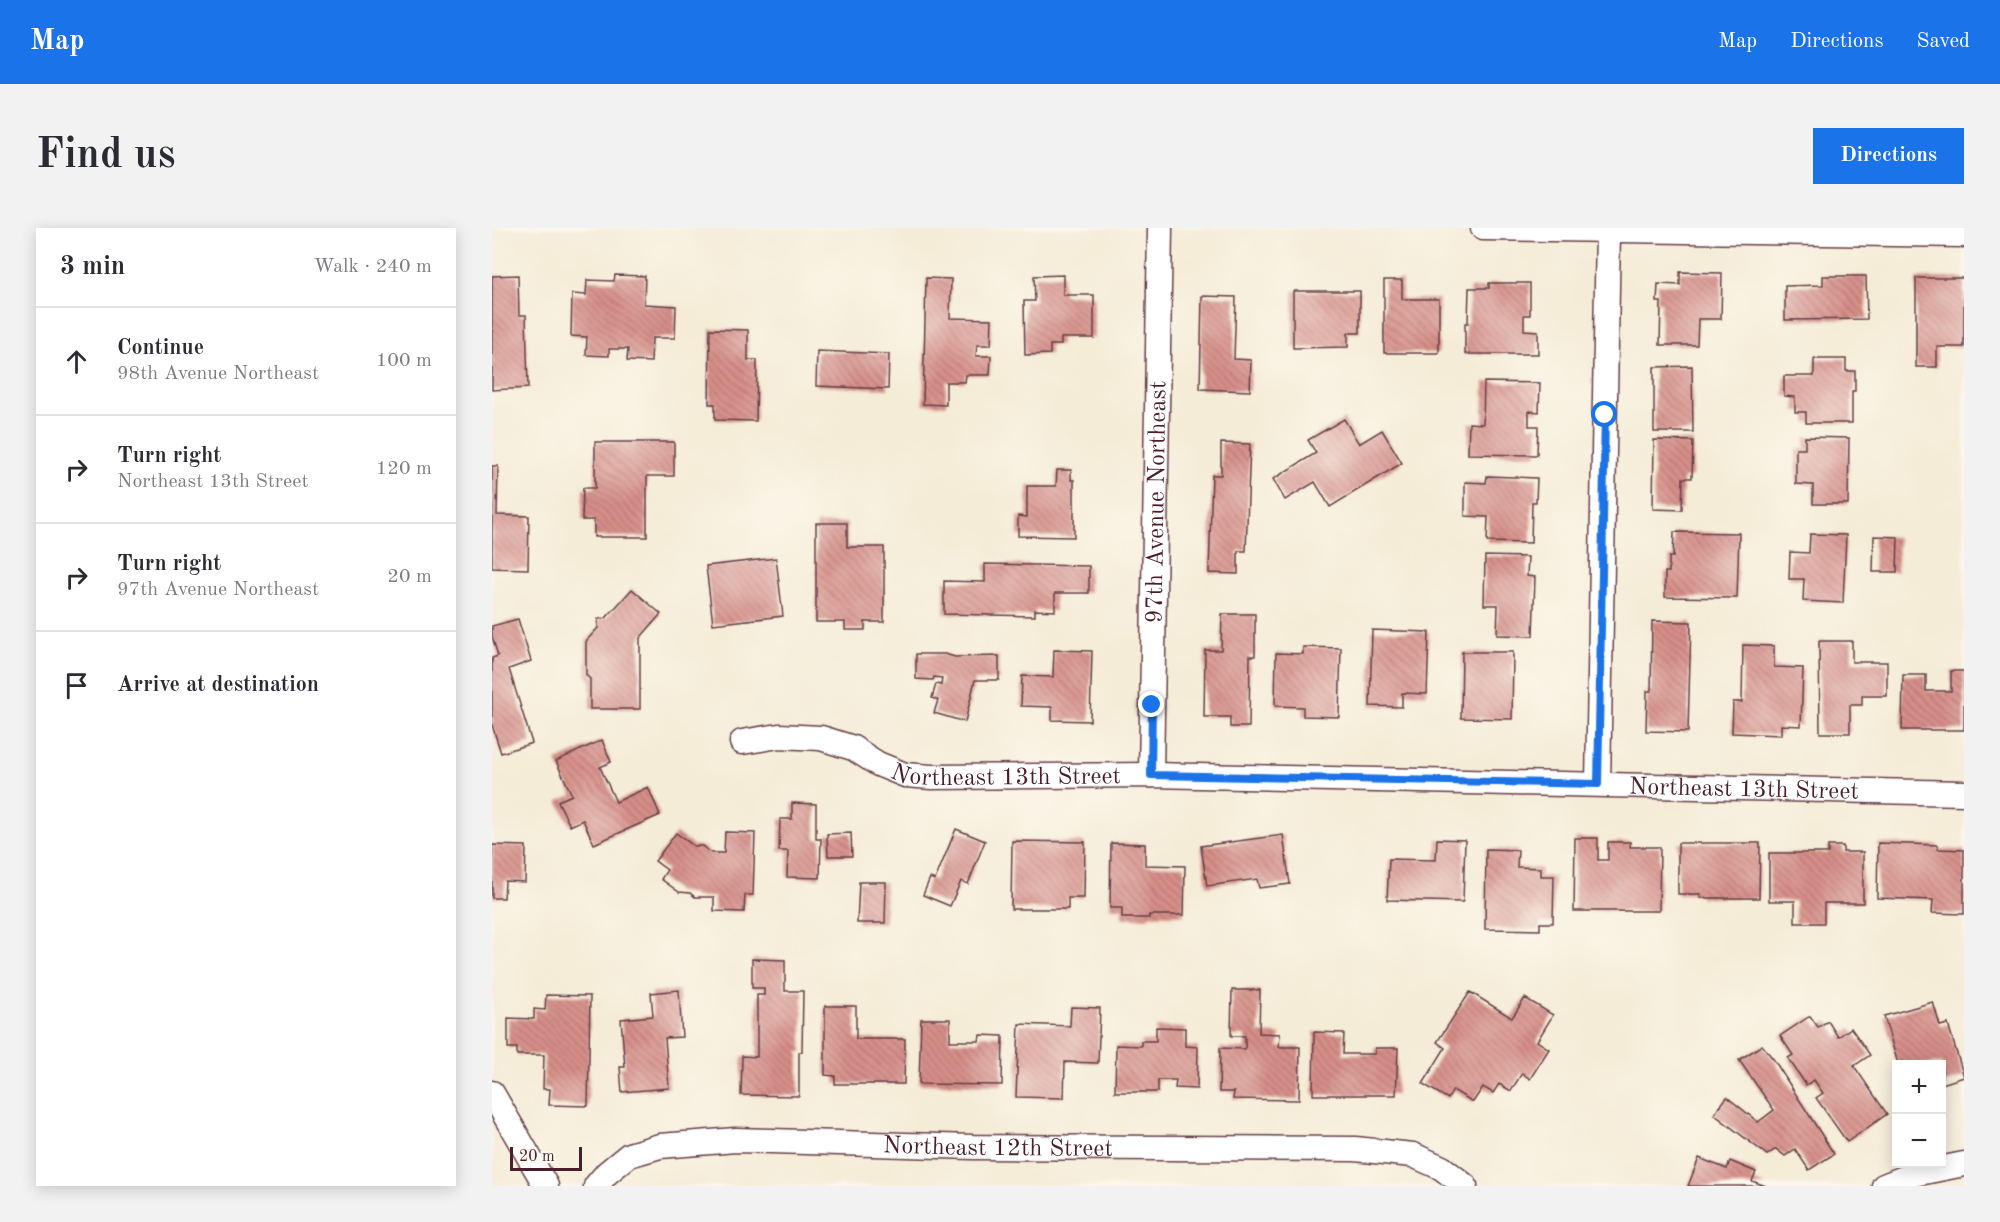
<!DOCTYPE html>
<html lang="en">
<head>
<meta charset="utf-8">
<style>
	body { margin:0; font-family:"Old Standard TT",serif; background:#f2f2f3; color:#2b2b33 }
	.controls { position:absolute; right:18px; bottom:18px; display:grid; overflow:hidden; border-radius:0px; box-shadow:0 3px 15px #0003 }
	.controls button { width:54px; height:54px; display:grid; place-items:center; padding:0; border:0; border-bottom:2px solid #e1e1e2; background:#fff; color:#2b2b33; font:30px sans-serif }
	.scale { position:absolute; left:18px; bottom:15px; width:72px; box-sizing:border-box; padding-left:6px; border:3px solid #4a1f2b; border-top:0; font-size:16px; line-height:21px; white-space:nowrap; color:#4a1f2b; -webkit-text-stroke:4px #fbf7ec; paint-order:stroke }
	.stop { position:absolute; width:18px; height:18px; margin:-14px; border:4px solid #1a73e8; border-radius:50%; background:#fff }
	.stop.end { background:#1a73e8; border-color:#fff; box-shadow:0 2px 6px #0008 }
	.list { margin:0; padding:0; list-style:none }
	h2 { display:flex; justify-content:space-between; align-items:center; height:78px; margin:0; padding:0 24px; font-size:26px }
	h2 small { font-size:20px; font-weight:400; color:#7c7c81 }
	.list li { display:grid; grid-template-columns:39px 1fr auto; gap:18px; align-items:center; box-sizing:border-box; height:108px; padding:0 24px; border-top:2px solid #e1e1e2 }
	.list b { display:block; font-size:22px; white-space:nowrap }
	.list p { margin:0; font-size:20px; white-space:nowrap; color:#7c7c81 }
	.list em { font-size:20px; font-style:normal; color:#7c7c81 }
	.icon { flex:none; width:33px; height:33px; fill:none; stroke:currentColor; stroke-width:2; stroke-linecap:round; stroke-linejoin:round }
	.map { position:relative; flex:none; width:1472px; height:958px; overflow:hidden; border-radius:0px }
	header { display:flex; align-items:center; gap:36px; box-sizing:border-box; height:84px; padding:0 30px; background:#1a73e8; color:#fff }
	header strong { font-size:28px }
	nav { display:flex; gap:33px; margin-inline-start:auto; font-size:21px }
	.intro { display:flex; align-items:center; justify-content:space-between; box-sizing:border-box; height:144px; padding:0 36px }
	h1 { margin:0; font-size:42px }
	.button { padding:15px 27px; border-radius:0px; background:#1a73e8; color:#fff; font-size:21px; font-weight:700 }
	main { display:flex; gap:36px; padding:0 36px }
	aside { flex:1; background:#fff; border-radius:0px; box-shadow:0 3px 15px #0003 }
	.map>svg:first-child { display:block }
	.building { fill:url(#building-back-hatch) }
	.lines { fill:none; stroke-linecap:round; stroke-linejoin:round }
	.minor-casing { stroke:#643e45; stroke-width:27 }
	.minor { stroke:#fff; stroke-width:24 }
	.route { stroke:#1a73e8; stroke-width:8 }
	.labels { text-anchor:middle; stroke-width:6; stroke-linejoin:round; paint-order:stroke }
	.street-label { font-size:24px; fill:#4a1f2b; stroke:#fbf7ec }
</style>
</head>
<body>
<header>
<strong>Map</strong>
<nav><a>Map</a><a>Directions</a><a>Saved</a></nav>
</header>
<div class="intro"><h1>Find us</h1><a class="button">Directions</a></div>
<main>
<aside>
<h2>3 min<small>Walk · 240 m</small></h2>
<ul class="list">
<li><svg class="icon" aria-label="ahead" viewBox="0 0 24 24"><path d="M12 20V5M6 11l6-6 6 6"/></svg><div><b>Continue</b><p>98th Avenue Northeast</p></div><em>100 m</em></li>
<li><svg class="icon" aria-label="right" viewBox="0 0 24 24"><path d="M7 20v-9h11M14 6l5 5-5 5"/></svg><div><b>Turn right</b><p>Northeast 13th Street</p></div><em>120 m</em></li>
<li><svg class="icon" aria-label="right" viewBox="0 0 24 24"><path d="M7 20v-9h11M14 6l5 5-5 5"/></svg><div><b>Turn right</b><p>97th Avenue Northeast</p></div><em>20 m</em></li>
<li><svg class="icon" aria-label="arrive" viewBox="0 0 24 24"><path d="M6 21V4h12l-3 4 3 4H6"/></svg><div><b>Arrive at destination</b></div></li>
</ul>
</aside>
<div class="map">
<svg width="1472" height="958" viewBox="0 0 1472 958">
	<defs>
		<pattern id="building-back-hatch" width="6" height="6" patternUnits="userSpaceOnUse" patternTransform="scale(1.5)"><rect width="6" height="6" fill="#d78f89"/><path d="M-1 5l2 2M0 0l6 6M5-1l2 2" fill="none" stroke="#b07470"/></pattern>
	</defs>
	<rect width="100%" height="100%" fill="#fbf7ec"/>
	<filter id="ink" filterUnits="userSpaceOnUse"><feTurbulence type="fractalNoise" baseFrequency=".0167" numOctaves="2"/><feDisplacementMap in="SourceGraphic" scale="12" xChannelSelector="R" yChannelSelector="G"/><feConvolveMatrix kernelMatrix="1 2 1 2 8 2 1 2 1" color-interpolation-filters="sRGB"/></filter>
	<filter id="wash" filterUnits="userSpaceOnUse"><feTurbulence type="fractalNoise" baseFrequency=".008" numOctaves="4" result="noise"/><feDisplacementMap in="SourceGraphic" scale="24" xChannelSelector="R" yChannelSelector="G"/><feGaussianBlur stdDeviation="1.35" result="paint"/><feColorMatrix in="noise" values="0 0 0 0 0 0 0 0 0 0 0 0 0 0 0 0 0 1.4 0 .05"/><feComposite in="paint" operator="in"/></filter>
	<g filter="url(#wash)">
		<rect width="100%" height="100%" fill="#f5ecd7"/>
		<g id="blocks">
			<g class="building">
				<path d="M 1188,44 L 1230,45 L 1229,91 L 1206,91 L 1205,117 L 1168,117 L 1169,74 L 1165,74 L 1166,56 L 1188,57 Z"/>
				<path d="M 26,47 L 27,87 L 34,87 L 36,160 L 0,162 L 0,48 Z"/>
				<path d="M 123,47 L 153,48 L 152,76 L 184,78 L 183,110 L 160,110 L 159,134 L 135,133 L 136,121 L 117,121 L 117,128 L 94,127 L 95,109 L 79,108 L 80,66 L 94,67 L 95,52 L 122,53 Z"/>
				<path d="M 571,47 L 571,67 L 602,67 L 602,110 L 569,110 L 569,117 L 558,117 L 558,126 L 533,127 L 532,73 L 543,73 L 542,48 Z"/>
				<path d="M 1331,48 L 1374,48 L 1375,91 L 1293,92 L 1293,58 L 1331,57 Z"/>
				<path d="M 434,50 L 459,51 L 458,90 L 500,91 L 499,117 L 485,117 L 484,128 L 499,128 L 498,147 L 474,147 L 473,154 L 454,154 L 454,177 L 431,176 Z"/>
				<path d="M 1424,50 L 1472,50 L 1472,119 L 1445,119 L 1445,139 L 1424,139 Z"/>
				<path d="M 892,52 L 910,52 L 910,71 L 947,71 L 947,125 L 892,125 Z"/>
				<path d="M 997,55 L 1038,55 L 1038,87 L 1032,87 L 1032,102 L 1046,103 L 1046,126 L 973,126 L 973,95 L 976,95 L 977,60 L 997,60 Z"/>
				<path d="M 801,63 L 868,63 L 868,105 L 856,105 L 856,119 L 801,120 Z"/>
				<path d="M 710,68 L 744,69 L 742,131 L 759,132 L 758,163 L 708,161 Z"/>
				<path d="M 218,101 L 256,102 L 256,132 L 265,132 L 264,193 L 223,192 L 223,176 L 217,176 Z"/>
				<path d="M 325,123 L 397,126 L 396,161 L 324,158 Z"/>
				<path d="M 1322,131 L 1354,131 L 1354,143 L 1363,143 L 1363,163 L 1360,163 L 1360,195 L 1314,195 L 1314,184 L 1303,184 L 1303,169 L 1292,168 L 1292,148 L 1322,148 Z"/>
				<path d="M 1200,138 L 1201,204 L 1162,204 L 1162,139 Z"/>
				<path d="M 992,154 L 1048,155 L 1047,184 L 1037,183 L 1037,198 L 1046,198 L 1045,227 L 976,226 L 977,195 L 991,196 Z"/>
				<path d="M 852,191 L 867,216 L 890,202 L 910,235 L 838,279 L 823,254 L 793,272 L 781,251 L 824,225 L 816,212 Z"/>
				<path d="M 1313,209 L 1357,210 L 1356,276 L 1321,276 L 1321,257 L 1304,256 L 1304,221 L 1313,221 Z"/>
				<path d="M 1162,212 L 1201,213 L 1200,250 L 1191,250 L 1190,282 L 1161,281 Z"/>
				<path d="M 103,214 L 182,214 L 182,248 L 155,248 L 155,309 L 102,309 L 102,292 L 90,292 L 91,260 L 103,260 Z"/>
				<path d="M 729,215 L 758,216 L 754,323 L 746,323 L 746,346 L 717,345 L 720,247 L 729,247 Z"/>
				<path d="M 0,238 L 6,238 L 5,287 L 37,288 L 36,341 L 0,340 Z"/>
				<path d="M 565,242 L 579,242 L 579,252 L 582,252 L 582,309 L 526,308 L 526,288 L 535,289 L 535,258 L 564,258 Z"/>
				<path d="M 995,248 L 1045,250 L 1044,274 L 1040,274 L 1039,315 L 995,314 L 996,289 L 973,288 L 973,254 L 994,255 Z"/>
				<path d="M 324,295 L 355,295 L 355,319 L 392,319 L 392,394 L 373,394 L 373,402 L 353,402 L 353,394 L 324,394 Z"/>
				<path d="M 1182,304 L 1247,305 L 1245,370 L 1173,369 L 1173,344 L 1177,344 L 1177,329 L 1181,329 Z"/>
				<path d="M 1318,306 L 1354,307 L 1351,375 L 1311,373 L 1312,351 L 1297,351 L 1298,324 L 1317,325 Z"/>
				<path d="M 1382,308 L 1406,309 L 1405,344 L 1381,344 Z"/>
				<path d="M 993,328 L 1036,329 L 1035,348 L 1043,349 L 1041,408 L 1005,407 L 1006,377 L 992,377 Z"/>
				<path d="M 284,330 L 291,388 L 221,396 L 214,338 Z"/>
				<path d="M 493,336 L 597,338 L 597,365 L 563,365 L 563,383 L 543,382 L 543,388 L 452,386 L 452,353 L 493,354 Z"/>
				<path d="M 140,361 L 169,386 L 148,410 L 148,481 L 98,481 L 98,451 L 94,447 L 94,413 L 106,400 L 106,391 L 114,390 Z"/>
				<path d="M 730,386 L 763,386 L 763,428 L 758,428 L 757,499 L 738,499 L 738,489 L 712,489 L 713,422 L 729,422 Z"/>
				<path d="M 26,391 L 39,433 L 17,441 L 40,515 L 9,525 L 0,497 L 0,430 L 6,428 L 0,408 L 0,398 Z"/>
				<path d="M 1160,393 L 1199,394 L 1196,504 L 1154,503 L 1155,463 L 1159,463 Z"/>
				<path d="M 880,402 L 937,404 L 935,466 L 910,465 L 910,479 L 878,478 Z"/>
				<path d="M 1327,413 L 1360,413 L 1360,434 L 1395,434 L 1395,468 L 1370,468 L 1370,477 L 1358,477 L 1358,505 L 1328,505 Z"/>
				<path d="M 1251,417 L 1282,418 L 1282,439 L 1311,440 L 1309,498 L 1289,497 L 1289,507 L 1240,505 L 1241,474 L 1250,474 Z"/>
				<path d="M 811,419 L 849,420 L 847,489 L 811,488 L 811,479 L 783,478 L 784,425 L 811,426 Z"/>
				<path d="M 562,422 L 600,423 L 598,493 L 560,492 L 560,479 L 529,478 L 530,448 L 561,449 Z"/>
				<path d="M 970,424 L 1021,424 L 1020,491 L 969,490 Z"/>
				<path d="M 424,426 L 453,426 L 463,429 L 507,428 L 507,452 L 483,452 L 473,494 L 442,485 L 446,472 L 440,470 L 444,456 L 449,457 L 450,450 L 442,449 L 441,452 L 424,451 Z"/>
				<path d="M 1459,443 L 1472,443 L 1472,502 L 1410,502 L 1411,447 L 1434,447 L 1434,463 L 1459,463 Z"/>
				<path d="M 110,512 L 119,534 L 108,539 L 124,574 L 156,559 L 168,587 L 102,616 L 91,592 L 78,598 L 66,573 L 80,567 L 64,533 Z"/>
				<path d="M 300,575 L 324,576 L 324,611 L 329,611 L 328,650 L 295,649 L 296,623 L 287,623 L 288,591 L 300,591 Z"/>
				<path d="M 464,601 L 493,613 L 476,656 L 469,653 L 458,678 L 431,667 L 438,650 L 443,652 Z"/>
				<path d="M 233,604 L 263,605 L 261,667 L 253,667 L 252,684 L 222,683 L 222,669 L 203,669 L 198,665 L 187,664 L 169,651 L 175,642 L 163,633 L 184,605 L 202,618 L 210,618 L 219,625 L 232,625 Z"/>
				<path d="M 359,605 L 360,628 L 336,628 L 335,606 Z"/>
				<path d="M 791,607 L 798,656 L 767,660 L 765,651 L 715,658 L 709,618 Z"/>
				<path d="M 1083,610 L 1106,610 L 1106,632 L 1116,632 L 1116,614 L 1138,614 L 1138,619 L 1168,619 L 1167,683 L 1082,683 Z"/>
				<path d="M 945,611 L 973,612 L 971,674 L 895,672 L 897,631 L 944,632 Z"/>
				<path d="M 520,613 L 593,614 L 592,670 L 576,670 L 576,681 L 519,681 Z"/>
				<path d="M 619,615 L 653,616 L 653,637 L 693,638 L 692,687 L 657,687 L 657,690 L 630,690 L 630,680 L 618,680 Z"/>
				<path d="M 1186,615 L 1268,615 L 1267,670 L 1208,670 L 1208,666 L 1186,666 Z"/>
				<path d="M 1386,615 L 1446,617 L 1446,621 L 1472,622 L 1472,686 L 1440,685 L 1441,672 L 1385,670 Z"/>
				<path d="M 0,617 L 34,618 L 33,654 L 13,653 L 12,670 L 0,670 Z"/>
				<path d="M 1336,618 L 1351,618 L 1351,624 L 1371,624 L 1371,675 L 1332,675 L 1332,695 L 1303,695 L 1303,673 L 1277,673 L 1277,625 L 1336,625 Z"/>
				<path d="M 994,621 L 1026,622 L 1025,639 L 1049,640 L 1049,648 L 1062,648 L 1061,695 L 1048,695 L 1048,702 L 993,701 Z"/>
				<path d="M 367,654 L 394,654 L 393,695 L 365,695 Z"/>
				<path d="M 260,731 L 293,732 L 293,763 L 311,763 L 310,824 L 307,824 L 307,868 L 249,867 L 250,828 L 265,829 L 265,767 L 272,767 L 272,760 L 260,760 Z"/>
				<path d="M 187,762 L 190,809 L 173,810 L 177,860 L 130,864 L 128,839 L 133,839 L 129,791 L 161,788 L 159,765 Z"/>
				<path d="M 740,762 L 768,762 L 767,805 L 788,806 L 787,819 L 808,819 L 807,872 L 741,871 L 742,864 L 727,864 L 728,820 L 753,821 L 753,808 L 739,808 Z"/>
				<path d="M 978,764 L 1020,790 L 1033,770 L 1061,787 L 1045,813 L 1057,821 L 1038,851 L 1030,845 L 1019,863 L 1007,856 L 1001,865 L 991,859 L 981,874 L 961,862 L 956,871 L 931,856 L 953,820 L 945,814 Z"/>
				<path d="M 54,767 L 98,768 L 96,878 L 57,877 L 58,861 L 51,861 L 52,827 L 25,827 L 25,820 L 16,820 L 16,790 L 42,791 L 42,781 L 53,782 Z"/>
				<path d="M 1441,774 L 1448,798 L 1456,796 L 1472,849 L 1450,856 L 1450,836 L 1406,836 L 1392,788 Z"/>
				<path d="M 333,778 L 364,778 L 364,811 L 413,811 L 412,856 L 343,856 L 343,848 L 333,847 Z"/>
				<path d="M 579,779 L 608,780 L 606,835 L 573,834 L 572,870 L 524,869 L 527,796 L 578,798 Z"/>
				<path d="M 1318,788 L 1326,799 L 1336,793 L 1346,809 L 1359,800 L 1378,827 L 1362,838 L 1395,886 L 1355,914 L 1324,870 L 1331,865 L 1322,852 L 1314,857 L 1296,830 L 1301,827 L 1288,808 Z"/>
				<path d="M 429,791 L 458,791 L 458,813 L 487,813 L 488,807 L 511,808 L 510,857 L 427,856 Z"/>
				<path d="M 664,799 L 693,800 L 693,818 L 706,819 L 705,861 L 683,860 L 684,852 L 666,852 L 666,864 L 623,864 L 624,817 L 649,818 L 649,813 L 664,813 Z"/>
				<path d="M 822,804 L 852,805 L 851,826 L 883,826 L 883,820 L 906,820 L 904,867 L 821,867 Z"/>
				<path d="M 1270,817 L 1282,832 L 1342,926 L 1317,942 L 1303,921 L 1293,928 L 1284,921 L 1275,927 L 1222,886 L 1235,869 L 1266,894 L 1282,882 L 1247,832 Z"/>
				<path d="M 1207,930 L 1235,941 L 1238,933 L 1264,944 L 1260,953 L 1274,958 L 1196,958 Z"/>
			</g>
		</g>
	</g>
	<g filter="url(#ink)">
		<use href="#blocks" fill-opacity="0" stroke="#643e45" stroke-width="1.5"/>
		<g class="lines">
			<defs>
				<g id="minor">
					<path d="M 991,0 L 1472,7"/>
					<path id="s1" d="M 250,514 L 287,508 L 329,510 L 361,520 L 386,536 L 413,547 L 439,549 L 659,547 L 1472,565"/>
					<path id="s2" d="M 659,547 L 668,0"/>
					<path d="M 1106,556 L 1116,3"/>
					<path d="M 0,865 L 54,958"/>
					<path id="s3" d="M 104,958 L 115,945 L 137,927 L 168,918 L 244,912 L 481,919 L 863,921 L 921,927 L 950,940 L 973,958"/>
					<path d="M 1392,958 L 1422,946 L 1472,936"/>
				</g>
			</defs>
			<use href="#minor" class="minor-casing"/>
			<use href="#minor" class="minor"/>
		</g>
	</g>
	<g class="lines" filter="url(#ink)">
		<path class="route" d="M 660,477 L 659,547 L 1106,556 L 1113,187"/>
	</g>
	<g class="labels">
		<g class="street-label">
			<text dy="8" stroke="none"><textPath href="#s2" startOffset="273">97th Avenue Northeast</textPath></text>
			<text dy="8" stroke="none"><textPath href="#s1" startOffset="273">Northeast 13th Street</textPath></text>
			<text dy="8" stroke="none"><textPath href="#s1" startOffset="1011">Northeast 13th Street</textPath></text>
			<text dy="8" stroke="none"><textPath href="#s3" startOffset="416">Northeast 12th Street</textPath></text>
		</g>
	</g>
</svg>
<div class="controls">
<button>+</button>
<button>−</button>
</div>
<div class="scale">20 m</div>
<div class="stop" style="left:1113px;top:187px"></div>
<div class="stop end" style="left:660px;top:477px"></div>
</div>
</main>
</body>
</html>
